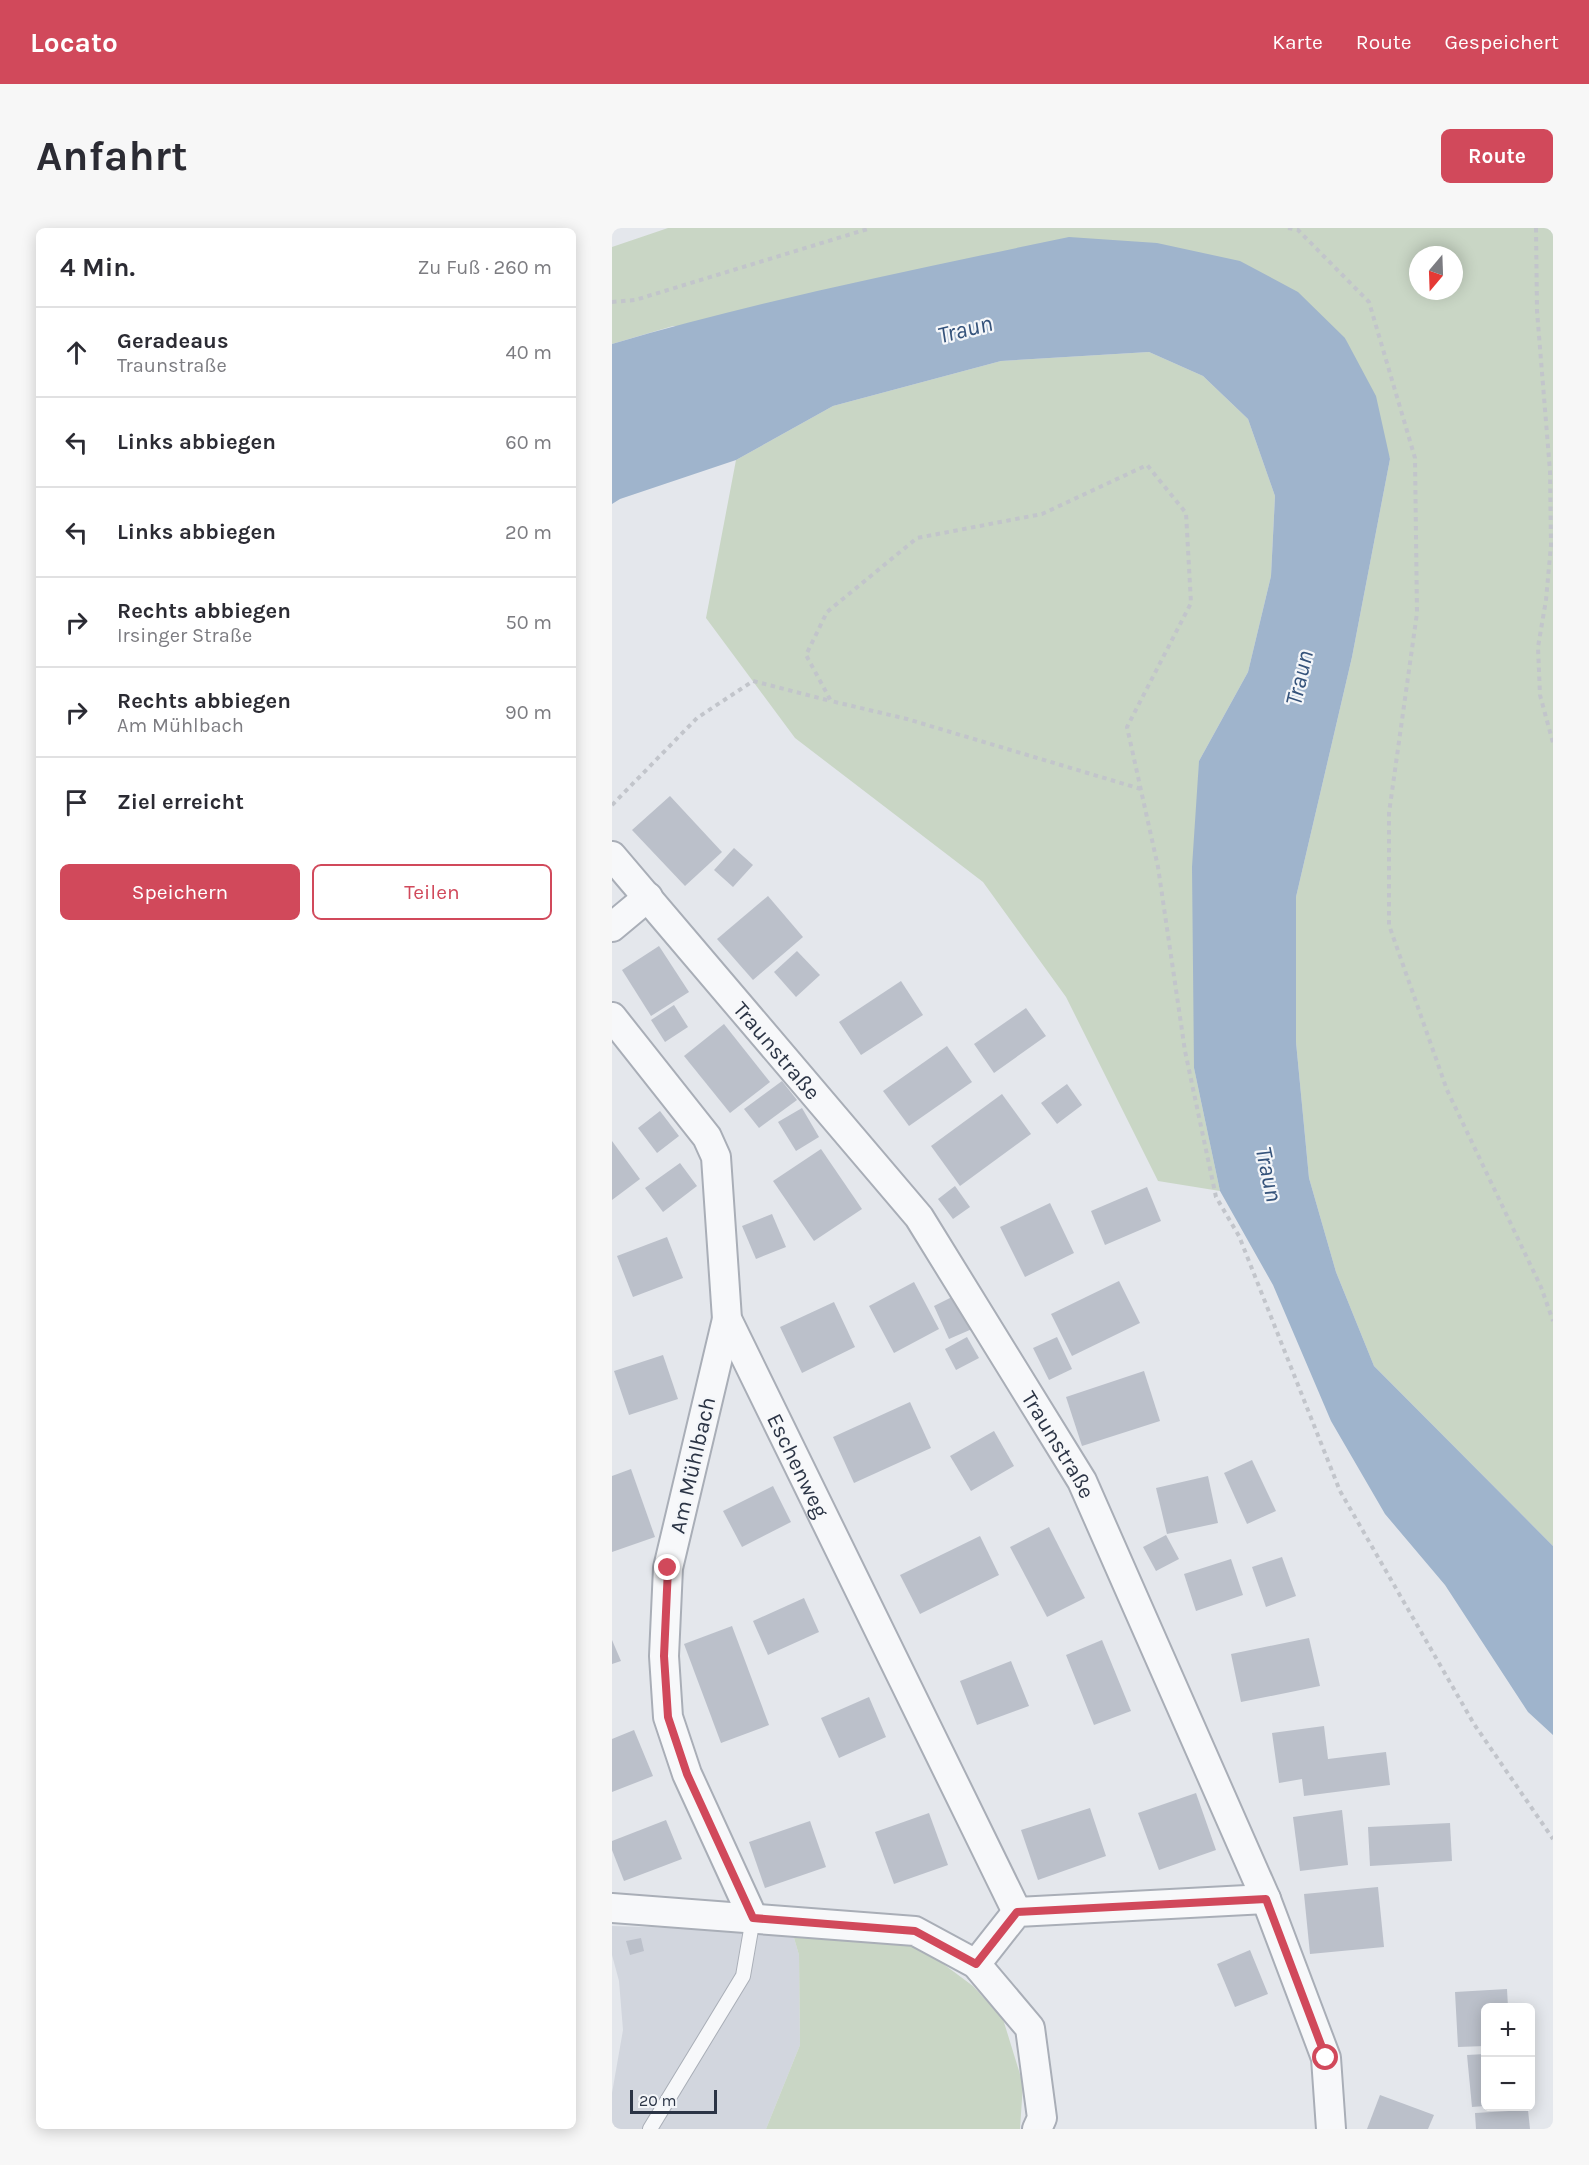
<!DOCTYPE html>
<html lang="de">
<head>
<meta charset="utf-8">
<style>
	body { margin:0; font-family:Karla,sans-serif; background:#f7f7f7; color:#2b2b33 }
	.controls { position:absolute; right:18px; bottom:18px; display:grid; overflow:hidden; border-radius:9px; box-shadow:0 3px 15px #0003 }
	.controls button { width:54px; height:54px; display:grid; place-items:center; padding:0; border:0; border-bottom:2px solid #e1e1e2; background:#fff; color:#2b2b33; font:30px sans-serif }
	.compass { position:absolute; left:797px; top:18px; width:54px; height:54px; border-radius:50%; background:#fff; box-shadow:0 3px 15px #0003; rotate:199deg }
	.scale { position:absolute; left:18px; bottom:15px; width:87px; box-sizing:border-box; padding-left:6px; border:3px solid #2b3445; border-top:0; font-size:16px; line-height:21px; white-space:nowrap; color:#2b3445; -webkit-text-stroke:4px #f4f6f9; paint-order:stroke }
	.stop { position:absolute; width:18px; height:18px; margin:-14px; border:4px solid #d1495b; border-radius:50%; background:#fff }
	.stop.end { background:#d1495b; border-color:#fff; box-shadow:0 2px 6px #0008 }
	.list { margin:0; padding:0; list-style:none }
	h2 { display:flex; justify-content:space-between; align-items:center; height:78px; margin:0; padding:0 24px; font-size:26px }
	h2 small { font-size:20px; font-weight:400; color:#7c7c81 }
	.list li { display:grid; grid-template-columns:39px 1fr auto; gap:18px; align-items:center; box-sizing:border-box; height:90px; padding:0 24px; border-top:2px solid #e1e1e2 }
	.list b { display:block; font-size:22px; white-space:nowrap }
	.list p { margin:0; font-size:20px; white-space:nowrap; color:#7c7c81 }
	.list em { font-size:20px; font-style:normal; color:#7c7c81 }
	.actions { display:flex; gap:12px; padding:18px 24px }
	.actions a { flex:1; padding:14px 0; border:2px solid #d1495b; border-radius:9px; text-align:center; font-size:21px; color:#d1495b }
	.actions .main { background:#d1495b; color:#fff }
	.icon { flex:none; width:33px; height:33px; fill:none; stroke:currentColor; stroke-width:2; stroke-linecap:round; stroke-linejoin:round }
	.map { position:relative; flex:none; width:941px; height:1901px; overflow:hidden; border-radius:9px }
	header { display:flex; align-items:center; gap:36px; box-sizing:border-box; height:84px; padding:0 30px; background:#d1495b; color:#fff }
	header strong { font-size:28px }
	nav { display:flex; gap:33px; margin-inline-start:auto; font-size:21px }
	.intro { display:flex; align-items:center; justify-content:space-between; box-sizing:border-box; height:144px; padding:0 36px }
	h1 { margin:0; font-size:42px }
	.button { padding:15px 27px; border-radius:9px; background:#d1495b; color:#fff; font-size:21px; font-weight:700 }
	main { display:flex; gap:36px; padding:0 36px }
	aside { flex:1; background:#fff; border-radius:9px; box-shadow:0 3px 15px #0003 }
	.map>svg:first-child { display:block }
	.built { fill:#d2d6de }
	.green { fill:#c9d6c5; fill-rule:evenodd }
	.water { fill:#9fb4cc }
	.building { fill:#bbc0ca }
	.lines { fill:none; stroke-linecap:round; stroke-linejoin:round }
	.service-casing { stroke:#a9aeb7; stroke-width:16 }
	.minor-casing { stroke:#a9aeb7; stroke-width:32 }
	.path { stroke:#c2c5cb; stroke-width:4; stroke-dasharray:4.5 4.5; stroke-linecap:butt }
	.service { stroke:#f7f8fa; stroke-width:14 }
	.minor { stroke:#f7f8fa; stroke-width:28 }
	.route { stroke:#d1495b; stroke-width:8 }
	.labels { text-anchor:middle; stroke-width:4.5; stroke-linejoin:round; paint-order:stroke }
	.street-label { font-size:22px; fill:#2b3445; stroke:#f4f6f9 }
	.water-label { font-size:24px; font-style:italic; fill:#34527a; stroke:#f4f6f9 }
</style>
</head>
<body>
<header>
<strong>Locato</strong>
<nav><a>Karte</a><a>Route</a><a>Gespeichert</a></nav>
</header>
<div class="intro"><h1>Anfahrt</h1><a class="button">Route</a></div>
<main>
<aside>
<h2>4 Min.<small>Zu Fuß · 260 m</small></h2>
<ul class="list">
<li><svg class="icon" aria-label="ahead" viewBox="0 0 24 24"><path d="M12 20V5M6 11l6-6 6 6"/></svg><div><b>Geradeaus</b><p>Traunstraße</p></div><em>40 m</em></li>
<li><svg class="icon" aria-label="left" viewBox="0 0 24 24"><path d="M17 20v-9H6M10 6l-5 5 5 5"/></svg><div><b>Links abbiegen</b></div><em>60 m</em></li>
<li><svg class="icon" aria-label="left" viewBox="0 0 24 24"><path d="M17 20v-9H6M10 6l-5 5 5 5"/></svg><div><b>Links abbiegen</b></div><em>20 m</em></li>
<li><svg class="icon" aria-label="right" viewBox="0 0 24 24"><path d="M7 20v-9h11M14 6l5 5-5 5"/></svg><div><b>Rechts abbiegen</b><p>Irsinger Straße</p></div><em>50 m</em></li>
<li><svg class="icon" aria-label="right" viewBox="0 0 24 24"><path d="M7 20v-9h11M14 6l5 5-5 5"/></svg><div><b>Rechts abbiegen</b><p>Am Mühlbach</p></div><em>90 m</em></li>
<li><svg class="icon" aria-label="arrive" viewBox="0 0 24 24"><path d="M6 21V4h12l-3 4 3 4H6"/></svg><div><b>Ziel erreicht</b></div></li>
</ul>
<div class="actions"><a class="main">Speichern</a><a>Teilen</a></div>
</aside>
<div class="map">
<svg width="941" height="1901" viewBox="0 0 941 1901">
	<rect width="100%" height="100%" fill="#e4e7ec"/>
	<path class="built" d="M 0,1698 L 180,1703 L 187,1727 L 188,1817 L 154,1901 L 0,1901 L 0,1865 L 11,1802 L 7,1753 L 0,1727 Z"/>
	<g class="green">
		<path d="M 56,0 L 941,0 L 941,1318 L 762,1138 L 724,1044 L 697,950 L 684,814 L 684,669 L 740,429 L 778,231 L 733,110 L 61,98 L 0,116 L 0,19 ZM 806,27 L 842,27 L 842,63 L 806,63 Z"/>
		<path d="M 537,124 L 591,148 L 636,191 L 663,268 L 659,348 L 636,444 L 587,533 L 582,840 L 608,963 L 546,953 L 454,769 L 371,654 L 183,510 L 94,390 L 124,232 L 221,178 L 389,133 Z"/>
		<path d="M 180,1703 L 299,1712 L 361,1758 L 391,1791 L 411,1856 L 408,1901 L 154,1901 L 188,1817 L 187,1727 Z"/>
	</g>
	<path class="water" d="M 457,9 L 545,15 L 628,33 L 686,64 L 733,110 L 764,168 L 778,231 L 740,429 L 684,669 L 684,814 L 697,950 L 724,1044 L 762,1138 L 941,1318 L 941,1507 L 916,1484 L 833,1357 L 773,1286 L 719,1193 L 661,1057 L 608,963 L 582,840 L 580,639 L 587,533 L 636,444 L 659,348 L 663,268 L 636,191 L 591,148 L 537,124 L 389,133 L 221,178 L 124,232 L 8,271 L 0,276 L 0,116 C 150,72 304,41 457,9 Z"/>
	<g class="building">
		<path d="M 58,568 L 110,624 L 73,658 L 20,602 Z"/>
		<path d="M 122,620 L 141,637 L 121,659 L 102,642 Z"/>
		<path d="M 156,668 L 191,709 L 141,752 L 105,711 Z"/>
		<path d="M 47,718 L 77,764 L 39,788 L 10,742 Z"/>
		<path d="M 185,723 L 208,747 L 184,769 L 162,744 Z"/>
		<path d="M 289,753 L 311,787 L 249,827 L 227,794 Z"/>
		<path d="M 62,777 L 76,799 L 53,814 L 39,792 Z"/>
		<path d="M 414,780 L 434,808 L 382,845 L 362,816 Z"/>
		<path d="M 112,796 L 158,854 L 118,885 L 72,828 Z"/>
		<path d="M 335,818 L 360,854 L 297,898 L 271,863 Z"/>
		<path d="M 170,853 L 185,872 L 147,900 L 132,881 Z"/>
		<path d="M 455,856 L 470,877 L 445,896 L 429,875 Z"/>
		<path d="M 390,866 L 419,906 L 348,958 L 319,918 Z"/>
		<path d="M 190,880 L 207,909 L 184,923 L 166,894 Z"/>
		<path d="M 48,883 L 67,908 L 45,925 L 26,900 Z"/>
		<path d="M 0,913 L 28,951 L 0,972 Z"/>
		<path d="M 209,921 L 250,981 L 202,1013 L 161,953 Z"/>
		<path d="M 68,935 L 85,958 L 51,984 L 33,960 Z"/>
		<path d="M 343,958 L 358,979 L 341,991 L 326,971 Z"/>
		<path d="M 535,959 L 549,993 L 493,1017 L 479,983 Z"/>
		<path d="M 438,975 L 462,1025 L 413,1049 L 388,999 Z"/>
		<path d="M 160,986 L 174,1019 L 144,1031 L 130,998 Z"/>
		<path d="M 55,1009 L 71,1050 L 21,1069 L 5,1028 Z"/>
		<path d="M 507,1053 L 528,1095 L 460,1128 L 439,1086 Z"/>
		<path d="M 302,1054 L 327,1101 L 282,1125 L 257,1078 Z"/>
		<path d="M 344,1067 L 360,1101 L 337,1111 L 322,1078 Z"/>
		<path d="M 222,1074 L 243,1119 L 190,1145 L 168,1099 Z"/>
		<path d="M 355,1109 L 367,1130 L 344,1142 L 333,1121 Z"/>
		<path d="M 445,1109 L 460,1141 L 437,1152 L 421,1120 Z"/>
		<path d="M 51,1127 L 66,1171 L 17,1187 L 2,1143 Z"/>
		<path d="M 532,1143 L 548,1193 L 470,1218 L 454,1169 Z"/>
		<path d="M 298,1174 L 319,1220 L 242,1255 L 221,1209 Z"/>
		<path d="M 382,1203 L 402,1238 L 359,1263 L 338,1228 Z"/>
		<path d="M 640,1232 L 664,1283 L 635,1296 L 612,1245 Z"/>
		<path d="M 19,1241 L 43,1309 L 0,1324 L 0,1248 Z"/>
		<path d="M 596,1248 L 606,1295 L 555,1306 L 544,1260 Z"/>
		<path d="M 161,1258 L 179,1294 L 130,1319 L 111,1283 Z"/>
		<path d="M 437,1299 L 473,1370 L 435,1389 L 398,1319 Z"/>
		<path d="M 554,1307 L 567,1331 L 544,1343 L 531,1319 Z"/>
		<path d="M 368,1308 L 387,1347 L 308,1386 L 288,1347 Z"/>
		<path d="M 670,1329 L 684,1368 L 654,1379 L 640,1339 Z"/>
		<path d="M 619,1331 L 631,1367 L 584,1383 L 572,1346 Z"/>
		<path d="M 192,1370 L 207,1404 L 156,1427 L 141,1393 Z"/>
		<path d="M 120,1398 L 157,1497 L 109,1515 L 72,1416 Z"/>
		<path d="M 697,1410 L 708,1458 L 629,1474 L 619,1426 Z"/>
		<path d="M 0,1412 L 9,1433 L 0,1436 Z"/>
		<path d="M 490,1412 L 519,1483 L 482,1497 L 454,1427 Z"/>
		<path d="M 399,1433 L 417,1478 L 365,1497 L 348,1453 Z"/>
		<path d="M 257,1469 L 274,1509 L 227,1530 L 209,1490 Z"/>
		<path d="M 712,1498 L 716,1531 L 774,1524 L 778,1557 L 692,1568 L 690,1551 L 667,1555 L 660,1505 Z"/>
		<path d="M 22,1502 L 41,1548 L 0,1564 L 0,1511 Z"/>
		<path d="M 584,1565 L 604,1622 L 547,1642 L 526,1585 Z"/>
		<path d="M 478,1580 L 494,1628 L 426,1652 L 409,1602 Z"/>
		<path d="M 730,1582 L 736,1637 L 688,1643 L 681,1589 Z"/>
		<path d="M 317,1585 L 336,1637 L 282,1656 L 263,1604 Z"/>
		<path d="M 54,1592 L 70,1631 L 12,1653 L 0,1622 L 0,1613 Z"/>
		<path d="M 198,1593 L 214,1639 L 153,1660 L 137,1614 Z"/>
		<path d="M 838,1595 L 840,1633 L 758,1638 L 756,1599 Z"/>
		<path d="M 766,1659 L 772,1719 L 698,1726 L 692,1666 Z"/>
		<path d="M 29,1710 L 32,1723 L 18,1727 L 14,1713 Z"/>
		<path d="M 638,1722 L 656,1766 L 623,1779 L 605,1736 Z"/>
		<path d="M 895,1761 L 896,1779 L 873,1779 L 873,1818 L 846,1819 L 843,1764 Z"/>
		<path d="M 873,1826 L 873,1878 L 860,1879 L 855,1827 Z"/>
		<path d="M 768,1867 L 822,1887 L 816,1901 L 755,1901 Z"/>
		<path d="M 916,1882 L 918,1901 L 864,1901 L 863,1885 Z"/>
	</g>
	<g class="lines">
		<defs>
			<path id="service" d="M 38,1901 L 131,1748 L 141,1690"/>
			<g id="minor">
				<path id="s1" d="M 0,628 L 307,989 L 470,1253 L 654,1671 L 714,1830 L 719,1901"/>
				<path d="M 0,699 L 36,669"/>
				<path id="s2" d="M 0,789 L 95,909 L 104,929 L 115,1091 L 405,1684"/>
				<path d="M 115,1091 L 56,1340 L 52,1428 L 56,1489 L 75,1546 L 141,1690"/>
				<path d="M 0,1680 L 303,1703 L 364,1736 L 418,1800 L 430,1890 L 425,1901"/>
				<path d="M 364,1736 L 405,1684 L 654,1671"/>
			</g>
		</defs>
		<use href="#service" class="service-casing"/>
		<use href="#minor" class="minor-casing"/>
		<g class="path">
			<path d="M 676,0 L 686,2 L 757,74 L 803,230 L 805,385 L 777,585 L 777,697 L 835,862 L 929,1059 L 941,1093"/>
			<path d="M 924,0 L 925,83 L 938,243 L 939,317 L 934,372 L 926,419 L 928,467 L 941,515"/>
			<path d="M 0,74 L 23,72 L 259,0"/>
			<path d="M 529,561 L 295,491 L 219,473 L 194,427 L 215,384 L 305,310 L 430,286 L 535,237 L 574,285 L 579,375 L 515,499 L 546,639 L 573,823 L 604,969 L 627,1008 L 728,1263 L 862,1496 L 941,1611"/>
			<path d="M 0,577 L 85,490 L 141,453 L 219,473"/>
		</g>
		<use href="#service" class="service"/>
		<use href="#minor" class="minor"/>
	</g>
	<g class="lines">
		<path class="route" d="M 56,1340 L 52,1428 L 56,1489 L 75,1546 L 141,1690 L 303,1703 L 364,1736 L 405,1684 L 654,1671 L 714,1830"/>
	</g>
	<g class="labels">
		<g class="street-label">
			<text dy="8" stroke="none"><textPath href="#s1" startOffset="255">Traunstraße</textPath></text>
			<text dy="8" stroke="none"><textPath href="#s1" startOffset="741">Traunstraße</textPath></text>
			<text dy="8" stroke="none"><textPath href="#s2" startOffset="500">Eschenweg</textPath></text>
			<text transform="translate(80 1237) rotate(-77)" y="8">Am Mühlbach</text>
		</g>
		<g class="water-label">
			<text transform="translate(353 101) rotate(-14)" y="8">Traun</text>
			<text transform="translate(687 450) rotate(-77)" y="8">Traun</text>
			<text transform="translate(657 946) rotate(78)" y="8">Traun</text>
		</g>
	</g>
</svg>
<div class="controls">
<button>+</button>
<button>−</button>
</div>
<svg class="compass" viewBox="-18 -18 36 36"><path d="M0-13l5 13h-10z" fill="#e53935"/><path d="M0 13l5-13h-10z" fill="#7c7c81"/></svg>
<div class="scale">20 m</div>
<div class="stop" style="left:714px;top:1830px"></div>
<div class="stop end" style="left:56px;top:1340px"></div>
</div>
</main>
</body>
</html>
